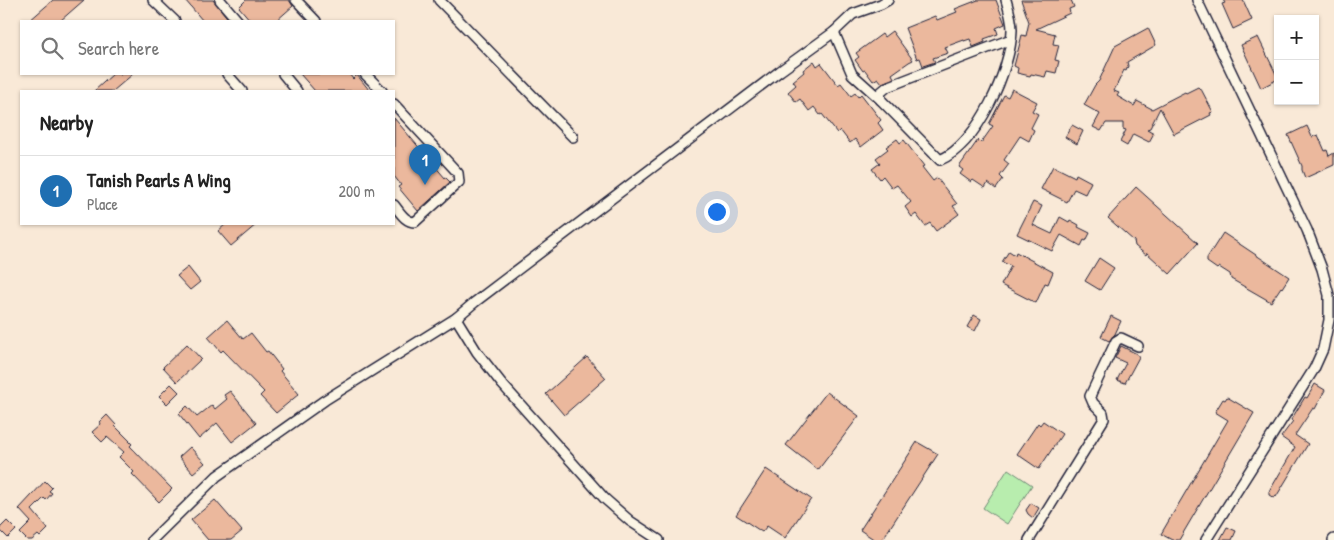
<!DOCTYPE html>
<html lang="en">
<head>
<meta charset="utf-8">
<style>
	body { margin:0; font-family:"Patrick Hand",sans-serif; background:#f6f6f6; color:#222 }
	.controls { position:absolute; right:15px; top:15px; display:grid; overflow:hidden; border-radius:0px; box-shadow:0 1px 4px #0004 }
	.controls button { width:45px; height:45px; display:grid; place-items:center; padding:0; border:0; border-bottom:1px solid #e0e0e0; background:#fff; color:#222; font:25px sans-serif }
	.you { position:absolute; left:716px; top:211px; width:18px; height:18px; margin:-12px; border:4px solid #fff; border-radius:50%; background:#1a73e8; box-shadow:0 0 0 8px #1a73e833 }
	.badge { display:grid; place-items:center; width:32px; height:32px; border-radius:50%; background:#1f6fb2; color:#fff; font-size:16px; font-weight:700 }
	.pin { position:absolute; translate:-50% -41px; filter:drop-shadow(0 1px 2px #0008) }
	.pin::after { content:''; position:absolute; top:26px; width:18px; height:15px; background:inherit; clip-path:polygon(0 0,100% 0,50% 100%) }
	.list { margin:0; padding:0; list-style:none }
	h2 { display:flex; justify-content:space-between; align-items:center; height:65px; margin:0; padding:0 20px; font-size:21px }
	h2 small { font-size:16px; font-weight:400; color:#767676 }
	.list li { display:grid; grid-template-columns:32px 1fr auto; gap:15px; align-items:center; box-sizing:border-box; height:70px; padding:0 20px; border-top:1px solid #e0e0e0 }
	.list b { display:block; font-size:19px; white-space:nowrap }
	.list p { margin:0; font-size:16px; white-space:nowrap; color:#767676 }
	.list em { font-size:16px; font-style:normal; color:#767676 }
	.icon { flex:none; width:28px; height:28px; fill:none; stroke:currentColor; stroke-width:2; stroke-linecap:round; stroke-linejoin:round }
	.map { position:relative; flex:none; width:1334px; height:540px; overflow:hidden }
	.search { position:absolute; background:#fff; box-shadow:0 1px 4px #0004; left:20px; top:20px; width:375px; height:55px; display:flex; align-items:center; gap:12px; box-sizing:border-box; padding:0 18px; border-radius:0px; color:#767676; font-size:19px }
	.panel { position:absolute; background:#fff; box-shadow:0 1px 4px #0004; left:20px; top:90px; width:375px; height:135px; border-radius:0px }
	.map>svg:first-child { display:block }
	.green { fill:#b8edae; stroke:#6d8874 }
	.building { fill:#ebb89d; stroke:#22223b }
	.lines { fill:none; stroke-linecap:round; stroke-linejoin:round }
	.street-casing { stroke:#22223b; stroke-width:12 }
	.street { stroke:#fcf5e5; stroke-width:9 }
</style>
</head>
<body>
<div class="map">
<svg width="1334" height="540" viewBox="0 0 1334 540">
	<rect width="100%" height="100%" fill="#f9e9d7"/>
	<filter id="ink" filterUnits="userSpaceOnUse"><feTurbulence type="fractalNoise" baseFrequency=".02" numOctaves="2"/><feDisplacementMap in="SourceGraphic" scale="10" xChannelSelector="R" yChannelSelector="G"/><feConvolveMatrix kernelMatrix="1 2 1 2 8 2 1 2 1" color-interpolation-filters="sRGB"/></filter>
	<g filter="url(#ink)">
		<path class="green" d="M 1008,469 L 1032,485 L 1007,524 L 983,508 Z"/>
		<g class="building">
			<path d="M 53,0 L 84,0 L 60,21 L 29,21 Z"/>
			<path d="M 185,0 L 213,0 L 230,21 L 203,21 Z"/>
			<path d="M 246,0 L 289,0 L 293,6 L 276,21 L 251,21 L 239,7 Z"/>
			<path d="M 978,0 L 996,0 L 1005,24 L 996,28 L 998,34 L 984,39 L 985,42 L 973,47 L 970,39 L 964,41 L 964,40 L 945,47 L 948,53 L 933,58 L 935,62 L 923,66 L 920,58 L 917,59 L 905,28 L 935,16 L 937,20 L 957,12 L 955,9 Z"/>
			<path d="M 1021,0 L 1071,0 L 1074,7 L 1069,9 L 1070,13 L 1036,29 L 1055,34 L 1053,44 L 1059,45 L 1055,60 L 1059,61 L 1056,73 L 1047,71 L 1045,77 L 1031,74 L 1030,76 L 1017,73 L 1018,68 L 1014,66 L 1022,35 L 1026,36 L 1029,22 Z"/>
			<path d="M 1223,0 L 1243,0 L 1252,20 L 1233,29 L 1222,4 L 1225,3 Z"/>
			<path d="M 1148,28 L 1156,45 L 1127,62 L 1128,66 L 1126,71 L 1124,70 L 1114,91 L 1119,93 L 1117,96 L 1134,106 L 1137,101 L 1152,109 L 1185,92 L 1186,93 L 1198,87 L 1200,89 L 1201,89 L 1213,112 L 1210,113 L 1211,115 L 1174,134 L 1160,108 L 1150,128 L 1147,129 L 1154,133 L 1149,142 L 1133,134 L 1127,146 L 1120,142 L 1126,130 L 1123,129 L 1123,123 L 1106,123 L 1101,131 L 1093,127 L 1100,114 L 1084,105 L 1095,85 L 1099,81 L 1115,46 Z"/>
			<path d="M 892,31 L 913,60 L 909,62 L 892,74 L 894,78 L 882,83 L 878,78 L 873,81 L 865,70 L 863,71 L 855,60 L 859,57 L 856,53 L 882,34 L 884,37 Z"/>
			<path d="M 1258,37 L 1278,78 L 1278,79 L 1261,88 L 1241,45 Z"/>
			<path d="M 814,61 L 817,66 L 821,63 L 838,85 L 841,83 L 851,96 L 855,93 L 858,97 L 861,94 L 881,120 L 878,123 L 883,130 L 861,147 L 855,139 L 850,143 L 840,130 L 837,133 L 822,114 L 820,115 L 814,107 L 809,111 L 800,99 L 796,102 L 788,92 L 796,85 L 793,81 L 804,72 L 803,70 Z"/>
			<path d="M 113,74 L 133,74 L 113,91 L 94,91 Z"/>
			<path d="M 300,74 L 349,74 L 353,79 L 357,75 L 370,91 L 315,91 Z"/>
			<path d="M 1012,89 L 1037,102 L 1032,111 L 1038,114 L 1031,128 L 1034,130 L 1029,141 L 1020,136 L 1004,160 L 1009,164 L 1000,176 L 1003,179 L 996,189 L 988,183 L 985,188 L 973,180 L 971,182 L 960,174 L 963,170 L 959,167 L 978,140 L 981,143 L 993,126 L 989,124 L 1004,95 L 1008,97 Z"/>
			<path d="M 394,118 L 445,178 L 446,178 L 450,182 L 418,211 L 398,187 L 401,185 L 394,176 Z"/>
			<path d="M 1072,125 L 1083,131 L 1077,144 L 1065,137 Z"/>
			<path d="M 1307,126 L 1312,137 L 1318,135 L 1325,151 L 1327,150 L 1329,156 L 1334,153 L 1334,165 L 1305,178 L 1302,170 L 1302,166 L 1288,135 Z"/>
			<path d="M 897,139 L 900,143 L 904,140 L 924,166 L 922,167 L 933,181 L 937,178 L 957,204 L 953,206 L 959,214 L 936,231 L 930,223 L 925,226 L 916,214 L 912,217 L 905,207 L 911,202 L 897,185 L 892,188 L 883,176 L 880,179 L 872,169 L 880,163 L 876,158 L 888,149 L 886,147 Z"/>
			<path d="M 1053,166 L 1075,177 L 1076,174 L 1091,182 L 1085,194 L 1074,189 L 1067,202 L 1041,189 Z"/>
			<path d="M 1136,187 L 1198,243 L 1170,274 L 1147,253 L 1146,255 L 1135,246 L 1134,241 L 1108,218 Z"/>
			<path d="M 1033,202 L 1042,206 L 1033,225 L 1052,234 L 1060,217 L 1069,222 L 1070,220 L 1079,225 L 1078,227 L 1090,233 L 1086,241 L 1084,240 L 1081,246 L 1061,235 L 1052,251 L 1017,234 Z"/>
			<path d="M 226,224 L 257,224 L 231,246 L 218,231 Z"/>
			<path d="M 1223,233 L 1289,277 L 1282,288 L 1281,287 L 1271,302 L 1231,279 L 1230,274 L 1219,267 L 1217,269 L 1207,262 L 1207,258 Z"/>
			<path d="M 1009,251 L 1015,255 L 1016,252 L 1053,272 L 1048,284 L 1045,283 L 1036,303 L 1001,285 L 1011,266 L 1002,262 Z"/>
			<path d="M 1099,258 L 1114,268 L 1100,290 L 1085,281 Z"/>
			<path d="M 188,267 L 200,282 L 190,290 L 177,276 Z"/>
			<path d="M 974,315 L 981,319 L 975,331 L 967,327 Z"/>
			<path d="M 1111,316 L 1121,321 L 1115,334 L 1109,341 L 1101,337 Z"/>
			<path d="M 227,320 L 243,339 L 251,333 L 266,352 L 268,351 L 282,369 L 280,371 L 299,394 L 276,413 L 260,396 L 264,392 L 223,350 L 221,352 L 208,337 Z"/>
			<path d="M 187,344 L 201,359 L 177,382 L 163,367 Z"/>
			<path d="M 1121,346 L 1137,354 L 1139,357 L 1125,383 L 1117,380 L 1126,363 L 1115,358 Z"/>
			<path d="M 587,357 L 606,378 L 564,415 L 546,394 Z"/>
			<path d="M 171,384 L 179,392 L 167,404 L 159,396 Z"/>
			<path d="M 1315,384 L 1325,390 L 1315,409 L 1313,408 L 1295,435 L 1308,444 L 1276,497 L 1275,496 L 1274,498 L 1269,495 L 1269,492 L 1295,447 L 1281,437 L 1293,421 L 1291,420 L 1305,397 L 1307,398 Z"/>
			<path d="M 230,391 L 256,423 L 232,442 L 217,423 L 199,439 L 179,414 L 187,406 L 197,417 L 212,405 L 215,409 L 227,399 L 224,395 Z"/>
			<path d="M 827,392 L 859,416 L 818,470 L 786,445 Z"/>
			<path d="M 1227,397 L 1254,413 L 1179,540 L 1172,540 L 1161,534 L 1228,420 L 1215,412 L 1223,399 L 1225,400 Z"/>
			<path d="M 107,415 L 116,425 L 115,426 L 130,441 L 129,441 L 132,444 L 130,446 L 172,489 L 159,502 L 132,474 L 134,472 L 119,457 L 124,452 L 107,437 L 102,442 L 92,432 L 101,424 L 100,422 Z"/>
			<path d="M 1043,421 L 1062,434 L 1039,469 L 1017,454 L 1038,423 L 1040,425 Z"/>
			<path d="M 917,442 L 938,454 L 882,540 L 875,540 L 860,530 Z"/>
			<path d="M 190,447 L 205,463 L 193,473 L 179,457 Z"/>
			<path d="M 766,469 L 811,499 L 785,538 L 767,526 L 762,532 L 736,515 Z"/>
			<path d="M 45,481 L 52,488 L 49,491 L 52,493 L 46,500 L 44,498 L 32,510 L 48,529 L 40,537 L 38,535 L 32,540 L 27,540 L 20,533 L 31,522 L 19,509 Z"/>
			<path d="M 215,500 L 242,531 L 231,540 L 208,540 L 191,520 Z"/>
			<path d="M 1031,503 L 1039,508 L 1033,518 L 1028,514 L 1026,510 Z"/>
			<path d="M 7,521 L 16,530 L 8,538 L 0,530 L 0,528 Z"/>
			<path d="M 1227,527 L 1236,531 L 1232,540 L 1220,540 Z"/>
		</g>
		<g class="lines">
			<defs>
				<g id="street">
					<path d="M 153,0 L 175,21"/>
					<path d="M 220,0 L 238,21"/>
					<path d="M 296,0 L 316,21"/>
					<path d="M 439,0 L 573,137"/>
					<path d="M 1006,0 C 1009,10 1012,20 1012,30 C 1011,69 978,144 940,160 L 881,100 L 880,93 L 887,87 L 1011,39"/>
					<path d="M 1197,0 L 1307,230 L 1322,269 L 1329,295 L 1329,320 L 1323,349 L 1314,369 L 1206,540"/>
					<path d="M 834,32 L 852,74 L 881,100"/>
					<path d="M 227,74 L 242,91"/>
					<path d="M 283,74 L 297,91"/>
					<path d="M 365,74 L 382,91"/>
					<path d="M 394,104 L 458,173 L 459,182 L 415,222 C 405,222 400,212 394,205"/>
					<path d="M 152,540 L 217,476 L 325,400 L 456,318"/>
					<path d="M 659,540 L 630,521 L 605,499 L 502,384 L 477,352 L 456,318 L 475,302 L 780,71 L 834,32 L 853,14 L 881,4 L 888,0"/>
					<path d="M 1029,540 L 1104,419 L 1103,413 L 1093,403 L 1090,396 L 1116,341 L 1121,338 L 1138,346"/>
					<path d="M 1333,540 L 1334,539"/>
				</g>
			</defs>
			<use href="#street" class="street-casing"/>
			<use href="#street" class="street"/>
		</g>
	</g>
</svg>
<div class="controls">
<button>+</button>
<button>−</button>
</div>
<div class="you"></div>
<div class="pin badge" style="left:425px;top:185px">1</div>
<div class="search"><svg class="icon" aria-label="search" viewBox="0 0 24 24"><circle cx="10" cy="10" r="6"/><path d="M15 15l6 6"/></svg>Search here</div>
<section class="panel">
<h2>Nearby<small></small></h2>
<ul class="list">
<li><span class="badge">1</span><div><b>Tanish Pearls A Wing</b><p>Place</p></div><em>200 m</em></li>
</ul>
</section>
</div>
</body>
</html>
